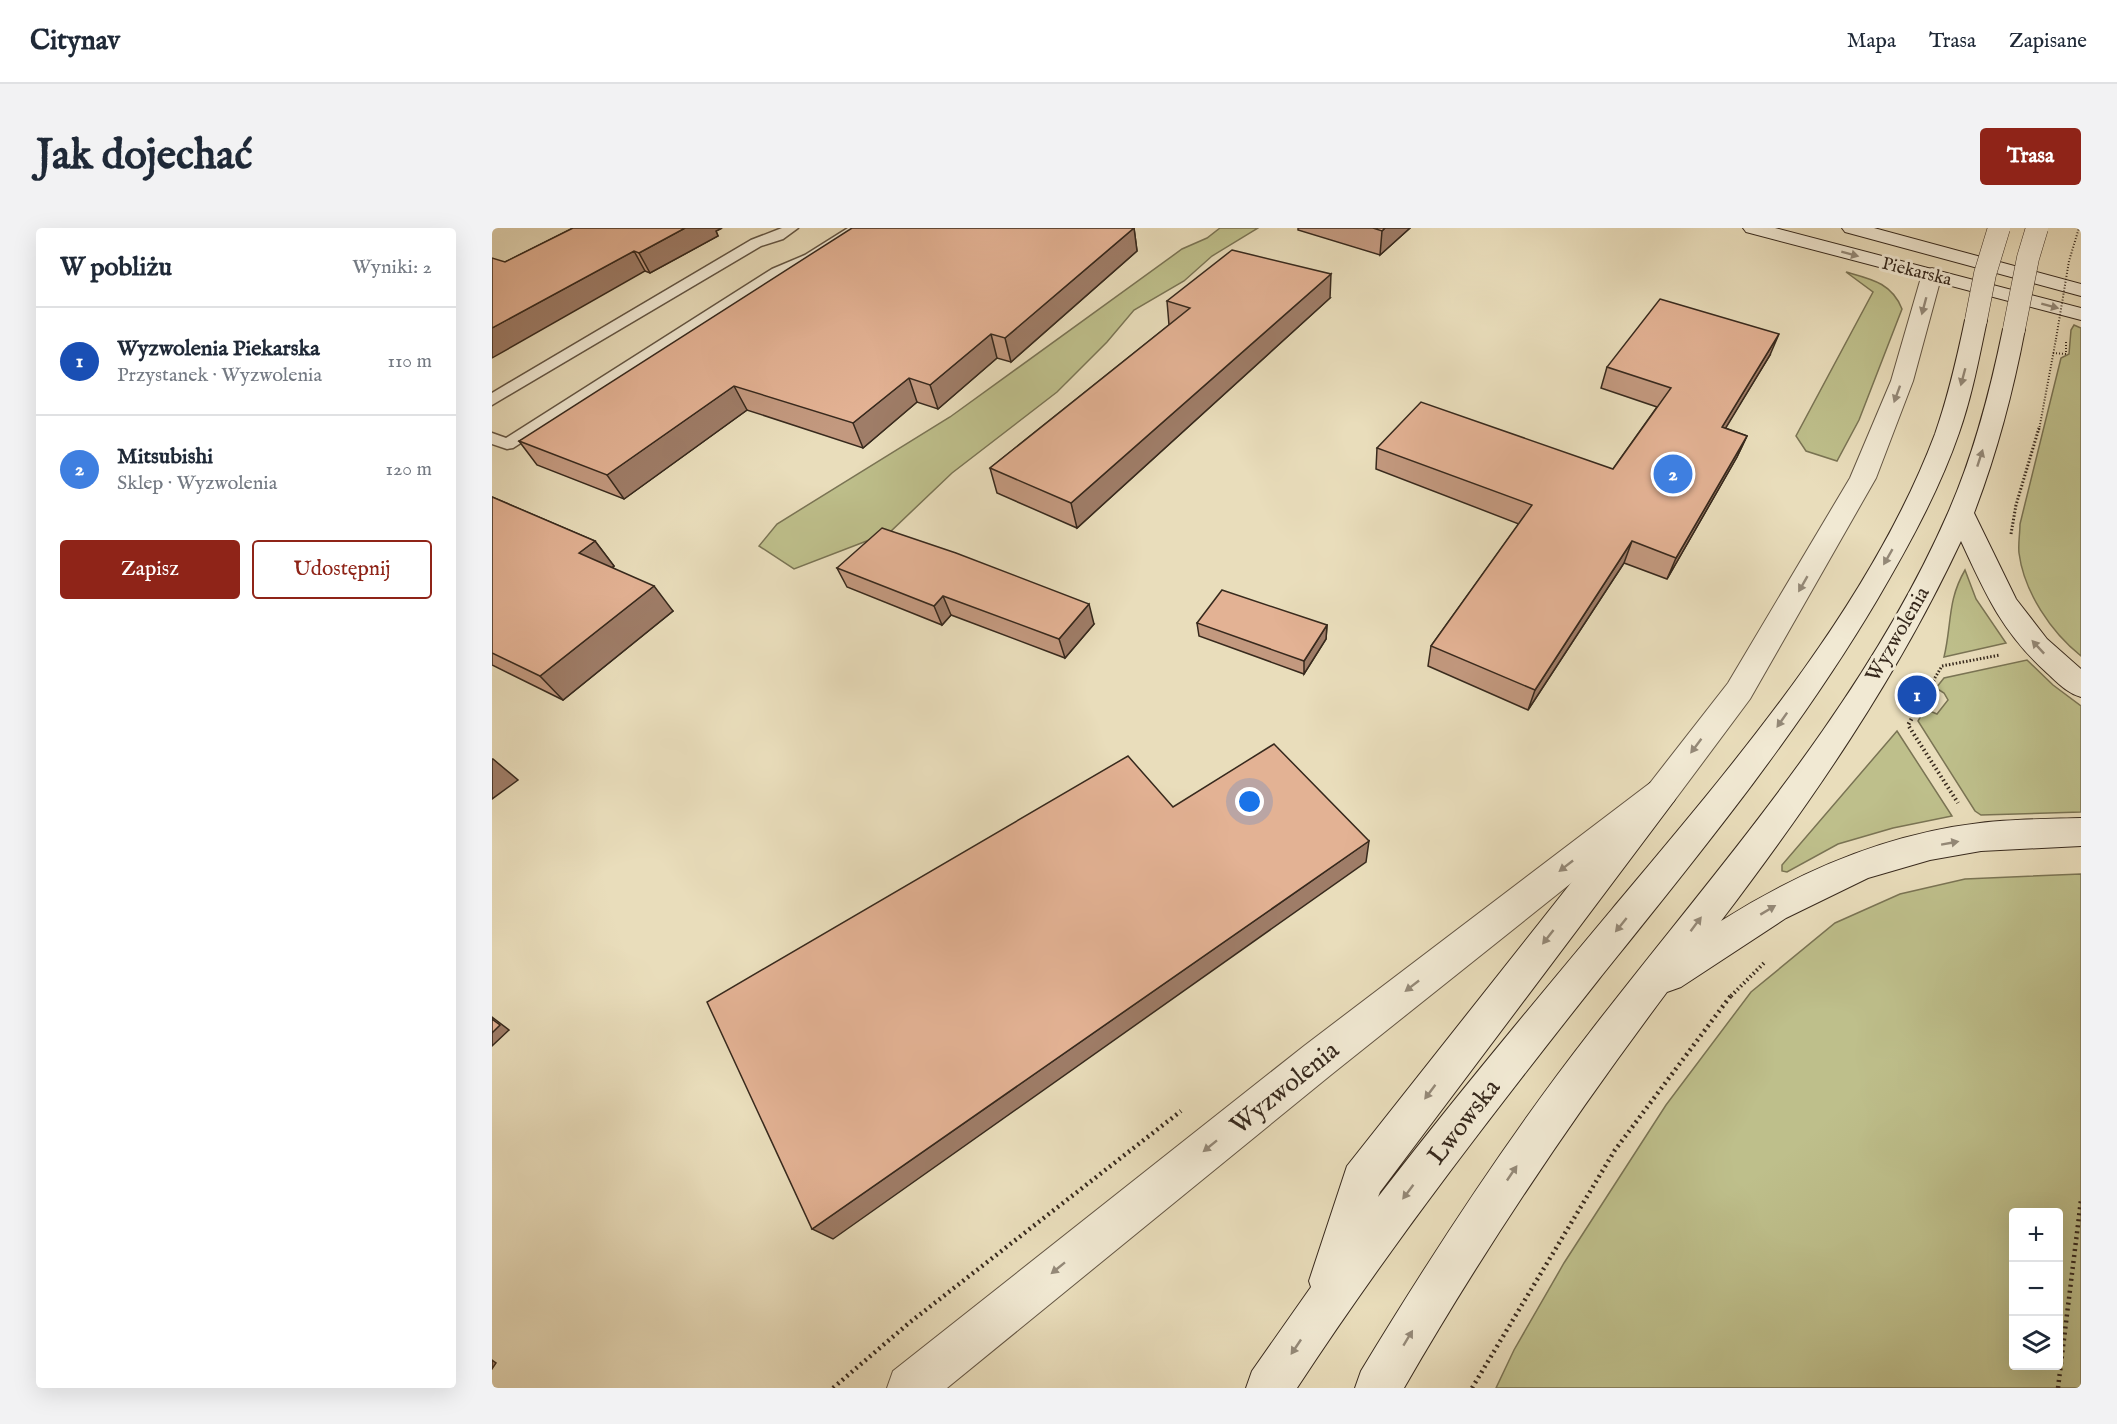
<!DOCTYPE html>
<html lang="pl">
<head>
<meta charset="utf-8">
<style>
	body { margin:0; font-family:"IM FELL English",serif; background:#f2f2f3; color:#1f2937 }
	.controls { position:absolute; right:18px; bottom:18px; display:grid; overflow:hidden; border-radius:6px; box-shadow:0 6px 24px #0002 }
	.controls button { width:54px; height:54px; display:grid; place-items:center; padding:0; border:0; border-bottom:2px solid #e0e1e3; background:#fff; color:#1f2937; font:30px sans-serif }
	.you { position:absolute; left:758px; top:574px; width:21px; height:21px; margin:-15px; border:4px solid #fff; border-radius:50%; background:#1a73e8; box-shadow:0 0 0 9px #1a73e833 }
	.badge { display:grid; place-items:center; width:39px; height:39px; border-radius:50%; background:#8f2418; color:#fff; font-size:20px; font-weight:700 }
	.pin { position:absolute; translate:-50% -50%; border:3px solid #fff; box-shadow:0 2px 6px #0006 }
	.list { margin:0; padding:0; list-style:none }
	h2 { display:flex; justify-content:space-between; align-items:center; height:78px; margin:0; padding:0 24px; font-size:26px }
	h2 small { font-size:20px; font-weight:400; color:#747a83 }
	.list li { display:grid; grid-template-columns:39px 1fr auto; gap:18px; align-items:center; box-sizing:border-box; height:108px; padding:0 24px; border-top:2px solid #e0e1e3 }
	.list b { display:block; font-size:22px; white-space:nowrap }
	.list p { margin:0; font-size:20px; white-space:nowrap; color:#747a83 }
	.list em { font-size:20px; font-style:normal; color:#747a83 }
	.actions { display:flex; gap:12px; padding:18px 24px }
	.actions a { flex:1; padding:14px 0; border:2px solid #8f2418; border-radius:6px; text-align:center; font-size:21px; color:#8f2418 }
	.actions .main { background:#8f2418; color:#fff }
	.icon { flex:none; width:33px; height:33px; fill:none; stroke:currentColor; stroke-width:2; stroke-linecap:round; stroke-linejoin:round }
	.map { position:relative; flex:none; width:1589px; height:1160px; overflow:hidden; border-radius:6px }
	header { display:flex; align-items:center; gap:36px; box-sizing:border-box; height:84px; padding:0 30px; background:#fff; border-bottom:2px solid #e0e1e3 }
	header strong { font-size:28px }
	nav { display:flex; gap:33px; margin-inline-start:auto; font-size:21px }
	.intro { display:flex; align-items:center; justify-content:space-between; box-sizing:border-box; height:144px; padding:0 36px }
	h1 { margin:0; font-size:42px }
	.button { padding:15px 27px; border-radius:6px; background:#8f2418; color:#fff; font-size:21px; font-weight:700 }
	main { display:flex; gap:36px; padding:0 36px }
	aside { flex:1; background:#fff; border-radius:6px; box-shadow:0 6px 24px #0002 }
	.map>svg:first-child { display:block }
	.green { fill:#bebf8b; stroke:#7a7454; stroke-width:1.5; fill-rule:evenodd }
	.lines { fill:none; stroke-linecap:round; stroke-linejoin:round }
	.lane-casing { stroke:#645644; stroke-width:3 }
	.street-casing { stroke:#645644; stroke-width:2 }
	.secondary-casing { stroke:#37291d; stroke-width:2 }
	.path-far3 { stroke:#37291d; stroke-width:2; stroke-dasharray:1 2; stroke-linecap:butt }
	.path-far2 { stroke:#37291d; stroke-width:3; stroke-dasharray:1.5 2; stroke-linecap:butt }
	.path-far1 { stroke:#37291d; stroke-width:4; stroke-dasharray:1.5 3; stroke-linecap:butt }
	.path { stroke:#37291d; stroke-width:4.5; stroke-dasharray:2 4; stroke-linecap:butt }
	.lane { fill:#f1e9d3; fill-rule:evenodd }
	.street { fill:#f1e9d3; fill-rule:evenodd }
	.secondary { fill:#f1e9d3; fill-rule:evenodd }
	.secondary-bridge-casing { stroke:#37291d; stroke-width:23; stroke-linecap:butt }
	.path-bridge { stroke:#37291d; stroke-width:2; stroke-dasharray:1 2; stroke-linecap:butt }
	.secondary-bridge { stroke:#f1e9d3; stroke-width:22 }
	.wall { fill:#c3997f; stroke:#37291d; stroke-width:1.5 }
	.shaded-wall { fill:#9f7d68; stroke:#37291d; stroke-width:1.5 }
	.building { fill:#e3b294; stroke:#37291d; stroke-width:1.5 }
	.oneway { fill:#948978 }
	.labels { text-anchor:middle; stroke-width:6; stroke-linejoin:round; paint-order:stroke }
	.far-street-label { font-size:18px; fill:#37291d; stroke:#f1e9d3 }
	.street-label { font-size:21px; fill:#37291d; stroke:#f1e9d3 }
	.near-street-label { font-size:26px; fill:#37291d; stroke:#f1e9d3 }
</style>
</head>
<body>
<header>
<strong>Citynav</strong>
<nav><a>Mapa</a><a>Trasa</a><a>Zapisane</a></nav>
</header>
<div class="intro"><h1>Jak dojechać</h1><a class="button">Trasa</a></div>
<main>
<aside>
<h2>W pobliżu<small>Wyniki: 2</small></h2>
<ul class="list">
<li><span class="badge" style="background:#1a4fb4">1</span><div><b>Wyzwolenia Piekarska</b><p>Przystanek · Wyzwolenia</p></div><em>110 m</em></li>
<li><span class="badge" style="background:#3f7fe0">2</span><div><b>Mitsubishi</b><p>Sklep · Wyzwolenia</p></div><em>120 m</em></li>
</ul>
<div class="actions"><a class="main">Zapisz</a><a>Udostępnij</a></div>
</aside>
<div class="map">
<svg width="1589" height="1160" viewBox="0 0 1589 1160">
	<rect width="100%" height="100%" fill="#e9ddbb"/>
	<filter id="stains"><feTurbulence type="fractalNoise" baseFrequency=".00333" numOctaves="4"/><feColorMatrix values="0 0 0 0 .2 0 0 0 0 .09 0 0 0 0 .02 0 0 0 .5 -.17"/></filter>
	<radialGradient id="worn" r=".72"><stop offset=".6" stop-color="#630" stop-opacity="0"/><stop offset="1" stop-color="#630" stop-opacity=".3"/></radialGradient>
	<g class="green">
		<path d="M 728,0 L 766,0 L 720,28 L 692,53 L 642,82 L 615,114 L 565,164 L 460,245 L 398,304 L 302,341 L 267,318 L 285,296 L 458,189 L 690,21 L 715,10 Z"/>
		<path d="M 1354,44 C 1379,51 1400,55 1410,81 L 1367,192 L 1345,233 L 1314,223 L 1304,208 L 1381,64 Z"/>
		<path d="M 1582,97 L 1589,100 L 1589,428 C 1559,404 1532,364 1527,325 C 1526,316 1528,305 1528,296 L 1569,130 L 1577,126 L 1579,102 Z"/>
		<path d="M 1473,342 L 1484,371 L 1514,415 L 1452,429 C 1460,396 1455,373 1473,342 Z"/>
		<path d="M 1535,432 L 1561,457 L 1589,478 L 1589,584 L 1489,587 L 1483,583 L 1426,493 L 1433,481 L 1445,486 L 1456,472 L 1452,465 L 1444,460 L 1452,450 Z"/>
		<path d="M 1405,503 L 1460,588 L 1401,600 L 1346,616 L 1295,644 L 1290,643 L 1290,637 Z"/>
		<path d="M 1589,646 L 1589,1160 L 1004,1160 L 1022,1122 L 1072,1035 L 1174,877 L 1259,764 L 1343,695 L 1408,666 L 1473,651 ZM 1522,984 L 1566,984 L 1566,1138 L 1522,1138 Z"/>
	</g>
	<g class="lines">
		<defs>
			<g id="lane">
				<path d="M 290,0 L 306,0 L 291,11 L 269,18 L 0,177 L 0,165 L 259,12 Z"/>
				<path d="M 356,0 L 372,0 L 323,33 L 290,47 L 21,220 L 15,221 L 0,216 L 0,205 L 14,210 L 280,41 L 313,27 Z"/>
			</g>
			<path id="street" d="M 1440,40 L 1447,42 L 1450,46 L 1421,153 L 1384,250 L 1258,471 L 1182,573 L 840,846 L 455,1160 L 395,1160 L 401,1143 L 812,818 L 1158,555 L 1236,455 L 1358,250 L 1399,153 L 1430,46 L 1433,42 Z"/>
			<g id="secondary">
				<path d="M 1251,0 L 1283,0 L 1589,80 L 1589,92 L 1254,4 Z"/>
				<path d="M 1350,0 L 1382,0 L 1589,56 L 1589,68 L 1353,4 Z"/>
				<path d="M 1484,86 L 1492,87 L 1495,92 C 1487,130 1480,168 1467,205 C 1447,263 1416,319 1385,372 C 1305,507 1205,629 1107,751 C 1002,884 898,1018 805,1160 L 754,1160 L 760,1143 L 819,1059 L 817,1053 L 855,938 L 1158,555 L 1170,551 L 1182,555 L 1186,564 L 1182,573 L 888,964 L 886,969 C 963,869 1045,771 1126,674 C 1243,534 1378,378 1443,206 C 1456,169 1465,130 1473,92 L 1476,87 Z"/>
				<path d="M 1522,95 L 1530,96 L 1533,101 C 1521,164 1505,225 1482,285 L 1524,371 L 1555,411 L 1589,441 L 1589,469 C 1575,465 1566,455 1555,445 C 1510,404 1494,367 1469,313 C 1405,450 1320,573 1229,693 C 1308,643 1394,606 1488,595 C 1521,591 1556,591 1589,590 L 1589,618 L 1489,623 L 1438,632 L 1376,650 L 1294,690 L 1189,759 L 1175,764 C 1079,892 992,1021 912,1160 L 863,1160 L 869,1143 C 940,1026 1014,912 1098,804 C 1226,638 1371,479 1456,285 C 1482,226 1498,164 1511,101 L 1514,96 Z"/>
			</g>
		</defs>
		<use href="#lane" class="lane-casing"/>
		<use href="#street" class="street-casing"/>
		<use href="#secondary" class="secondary-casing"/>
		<g class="path-far3">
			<path d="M 1561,125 L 1574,126 L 1574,113"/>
			<path d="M 1547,202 L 1564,111"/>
		</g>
		<g class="path-far2">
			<path d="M 1519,306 L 1524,277 L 1547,200"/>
			<path d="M 1441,453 L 1450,438 L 1508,427"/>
		</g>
		<g class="path-far1">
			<path d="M 1442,452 L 1416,497 L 1466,575"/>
			<path d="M 1239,768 L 1273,734"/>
		</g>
		<g class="path">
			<path d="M 341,1160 L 417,1095 L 689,883"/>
			<path d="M 980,1160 L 1123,922 L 1240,766"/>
			<path d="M 1566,1160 L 1589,972"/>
		</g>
		<use href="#lane" class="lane"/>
		<use href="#street" class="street"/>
		<use href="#secondary" class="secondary"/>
		<defs>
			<g id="secondary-bridge">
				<path d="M 1484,92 L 1493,46 L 1507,0"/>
				<path d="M 1522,101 L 1536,30 L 1545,0"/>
			</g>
		</defs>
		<use href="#secondary-bridge" class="secondary-bridge-casing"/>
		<path class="path-bridge" d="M 1564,111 L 1577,33 L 1587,0"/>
		<use href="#secondary-bridge" class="secondary-bridge"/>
	</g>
	<g class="wall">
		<path d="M 81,0 L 230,0 L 224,3 L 226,8 L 158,45 L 153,43 L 13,34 Z"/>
		<path d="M 642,0 L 645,23 L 519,134 L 505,130 L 446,181 L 425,174 L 371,220 L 255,182 L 132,271 L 45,237 L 27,213 Z"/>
		<path d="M 806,0 L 918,0 L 888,27 L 806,2 Z"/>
		<path d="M 838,70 L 585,300 L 505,265 L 498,240 L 677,97 L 675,73 Z"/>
		<path d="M 1278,127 L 1233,200 L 1255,208 L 1245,229 L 1175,351 L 1132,335 L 1036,482 L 936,438 L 939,418 L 1027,296 L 884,241 L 885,220 L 1121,241 L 1165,179 L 1109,160 L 1115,139 Z"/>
		<path d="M 0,269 L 103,313 L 122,338 L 120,339 L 181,383 L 71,472 L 0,437 Z"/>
		<path d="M 345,340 L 602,396 L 573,430 L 459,387 L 450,397 L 355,359 Z"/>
		<path d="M 705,395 L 835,397 L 834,411 L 812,446 L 707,408 Z"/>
	</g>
	<g class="shaded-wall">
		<path d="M 193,0 L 230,0 L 224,3 L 226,8 L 158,45 L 147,25 Z"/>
		<path d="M 642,0 L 645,23 L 519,134 L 513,110 Z"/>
		<path d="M 893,0 L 918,0 L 888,27 L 890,3 Z"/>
		<path d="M 142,23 L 153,43 L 0,130 L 0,100 Z"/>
		<path d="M 839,46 L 838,70 L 585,300 L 579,275 Z"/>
		<path d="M 499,106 L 505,130 L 446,181 L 438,157 Z"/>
		<path d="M 1287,106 L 1278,127 L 1221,221 L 1230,199 Z"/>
		<path d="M 417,150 L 425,174 L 371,220 L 361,195 Z"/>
		<path d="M 242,158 L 255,182 L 132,271 L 115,247 Z"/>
		<path d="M 1255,208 L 1245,229 L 1175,351 L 1184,330 Z"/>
		<path d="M 103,313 L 122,338 L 106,350 L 87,325 Z"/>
		<path d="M 1140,313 L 1132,335 L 1036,482 L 1043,462 Z"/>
		<path d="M 162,358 L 181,383 L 71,472 L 48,448 Z"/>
		<path d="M 451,368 L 459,387 L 450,397 L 442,378 Z"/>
		<path d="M 597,376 L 602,396 L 573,430 L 567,411 Z"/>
		<path d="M 835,397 L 834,411 L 812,446 L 812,433 Z"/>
		<path d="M 0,531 L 1,531 L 26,552 L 0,571 Z"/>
		<path d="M 877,613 L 874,634 L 341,1011 L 320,1001 Z"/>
		<path d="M 0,789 L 17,802 L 0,818 Z"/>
		<path d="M 0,1132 L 4,1135 L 0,1141 Z"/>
	</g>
	<g class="building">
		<path d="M 81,0 L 193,0 L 147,25 L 142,23 L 0,100 L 0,30 L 13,34 Z"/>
		<path d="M 360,0 L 642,0 L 513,110 L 499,106 L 438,157 L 417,150 L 361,195 L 242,158 L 115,247 L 27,213 Z"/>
		<path d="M 881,0 L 893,0 L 890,3 Z"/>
		<path d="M 740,22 L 839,46 L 579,275 L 498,240 L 698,80 L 675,73 Z"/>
		<path d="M 1168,71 L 1287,106 L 1230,199 L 1255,208 L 1184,330 L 1140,313 L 1043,462 L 939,418 L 1040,277 L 885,220 L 929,174 L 1121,241 L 1179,160 L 1115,139 Z"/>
		<path d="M 0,269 L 103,313 L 87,325 L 162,358 L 48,448 L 0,425 Z"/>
		<path d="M 390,300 L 464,325 L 597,376 L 567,411 L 451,368 L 442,378 L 345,340 Z"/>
		<path d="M 730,362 L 835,397 L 812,433 L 705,395 Z"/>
		<path d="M 782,516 L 877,613 L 320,1001 L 215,774 L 636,528 L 681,579 Z"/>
		<path d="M 0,791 L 8,797 L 0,805 Z"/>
	</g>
	<defs><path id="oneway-solid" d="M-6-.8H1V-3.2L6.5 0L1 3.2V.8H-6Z" transform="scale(1.5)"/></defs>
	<g class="oneway">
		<use href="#oneway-solid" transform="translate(1358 26) rotate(15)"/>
		<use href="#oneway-solid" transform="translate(1432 78) rotate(105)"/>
		<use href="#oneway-solid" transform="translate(1558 78) rotate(15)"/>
		<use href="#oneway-solid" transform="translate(1471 149) rotate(105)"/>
		<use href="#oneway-solid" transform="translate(1405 166) rotate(110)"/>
		<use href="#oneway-solid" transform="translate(1488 230) rotate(-72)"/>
		<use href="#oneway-solid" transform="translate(1396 329) rotate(120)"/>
		<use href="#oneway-solid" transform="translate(1311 356) rotate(120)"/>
		<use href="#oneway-solid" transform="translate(1546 419) rotate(-133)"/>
		<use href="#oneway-solid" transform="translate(1290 492) rotate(125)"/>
		<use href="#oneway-solid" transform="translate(1204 518) rotate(127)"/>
		<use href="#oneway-solid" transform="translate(1458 615) rotate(-10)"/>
		<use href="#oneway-solid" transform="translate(1074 638) rotate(142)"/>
		<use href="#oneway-solid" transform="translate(1276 682) rotate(-31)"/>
		<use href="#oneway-solid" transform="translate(1204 696) rotate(-53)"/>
		<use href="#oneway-solid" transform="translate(1129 697) rotate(129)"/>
		<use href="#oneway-solid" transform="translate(1056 709) rotate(128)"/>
		<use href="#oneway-solid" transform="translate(920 758) rotate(142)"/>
		<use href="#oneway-solid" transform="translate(938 864) rotate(127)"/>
		<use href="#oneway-solid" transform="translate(718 918) rotate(141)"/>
		<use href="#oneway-solid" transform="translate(1020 945) rotate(-56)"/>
		<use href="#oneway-solid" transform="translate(916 964) rotate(127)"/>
		<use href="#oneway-solid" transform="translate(566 1040) rotate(141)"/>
		<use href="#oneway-solid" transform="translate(916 1110) rotate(-59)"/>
		<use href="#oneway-solid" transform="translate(804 1119) rotate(124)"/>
	</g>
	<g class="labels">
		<g class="far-street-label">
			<text transform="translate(1425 43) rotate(14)" y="6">Piekarska</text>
		</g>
		<g class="street-label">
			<text transform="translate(1405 406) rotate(-60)" y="7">Wyzwolenia</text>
		</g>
		<g class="near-street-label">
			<text transform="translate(792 859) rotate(-39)" y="9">Wyzwolenia</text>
			<text transform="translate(971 893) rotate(-52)" y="9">Lwowska</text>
		</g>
	</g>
	<rect width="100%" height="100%" filter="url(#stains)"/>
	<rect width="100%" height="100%" fill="url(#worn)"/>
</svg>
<div class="controls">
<button>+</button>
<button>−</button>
<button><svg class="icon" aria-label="layers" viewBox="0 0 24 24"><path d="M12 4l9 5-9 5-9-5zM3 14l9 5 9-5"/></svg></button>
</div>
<div class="you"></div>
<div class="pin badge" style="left:1425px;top:467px;background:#1a4fb4">1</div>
<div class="pin badge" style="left:1181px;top:246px;background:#3f7fe0">2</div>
</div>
</main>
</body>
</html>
